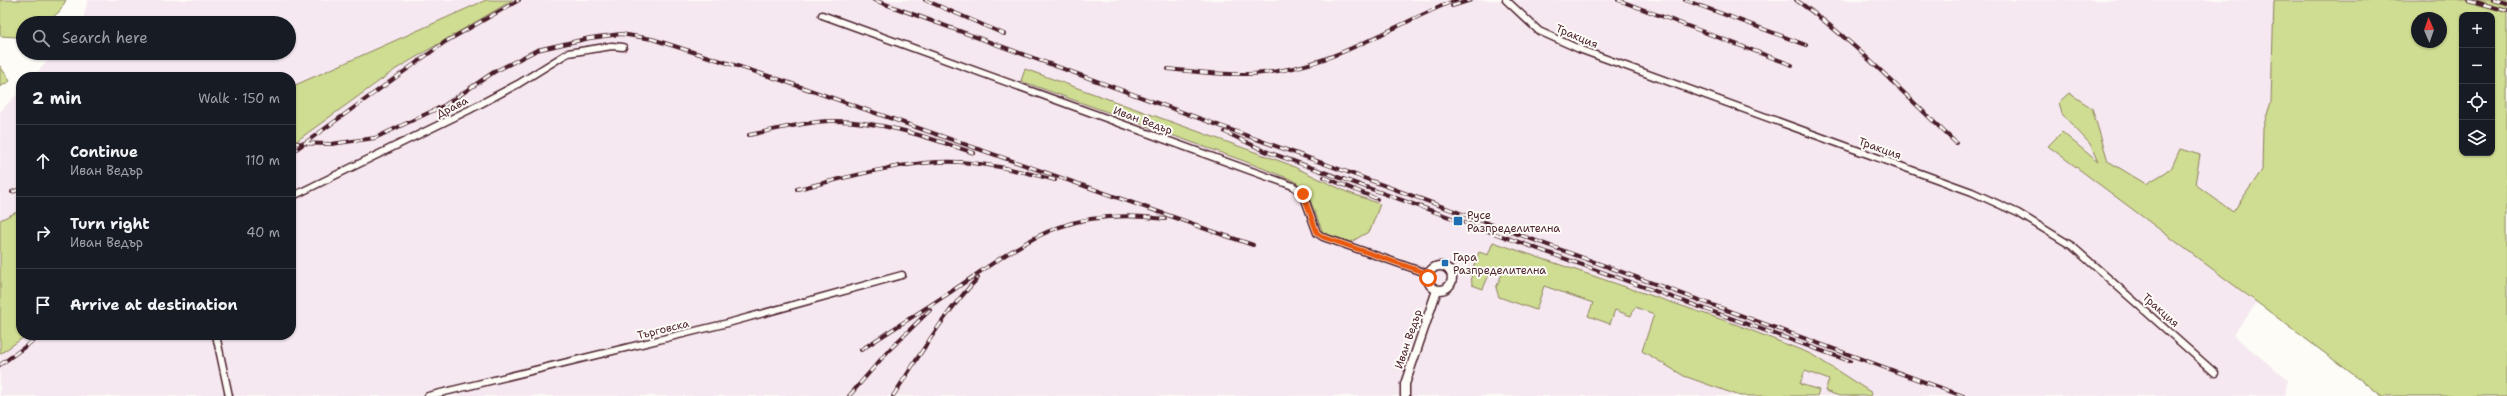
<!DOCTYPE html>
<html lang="en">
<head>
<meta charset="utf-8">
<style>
	body { margin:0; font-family:"Shantell Sans",sans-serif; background:#242831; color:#f1f3f6 }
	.controls { position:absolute; right:12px; top:12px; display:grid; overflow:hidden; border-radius:8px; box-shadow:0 1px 3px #0004 }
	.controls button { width:36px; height:36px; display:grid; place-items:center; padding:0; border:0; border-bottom:1px solid #363941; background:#171b24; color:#f1f3f6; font:20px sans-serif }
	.compass { position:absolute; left:2411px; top:12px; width:36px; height:36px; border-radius:50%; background:#171b24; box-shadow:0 1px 3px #0004; rotate:358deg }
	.stop { position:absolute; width:12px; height:12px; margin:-9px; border:3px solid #ea580c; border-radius:50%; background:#fff }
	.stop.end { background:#ea580c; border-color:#fff; box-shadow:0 1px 4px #0008 }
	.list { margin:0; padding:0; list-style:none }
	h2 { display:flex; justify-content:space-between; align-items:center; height:52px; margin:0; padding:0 16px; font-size:17px }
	h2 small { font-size:13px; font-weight:400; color:#9ea1a6 }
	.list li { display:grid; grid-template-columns:26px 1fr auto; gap:12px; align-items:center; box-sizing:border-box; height:72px; padding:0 16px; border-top:1px solid #363941 }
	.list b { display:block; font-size:15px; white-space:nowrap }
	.list p { margin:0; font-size:13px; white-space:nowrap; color:#9ea1a6 }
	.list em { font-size:13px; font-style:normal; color:#9ea1a6 }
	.icon { flex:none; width:22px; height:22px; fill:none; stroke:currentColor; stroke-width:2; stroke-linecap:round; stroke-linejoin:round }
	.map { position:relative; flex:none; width:2507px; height:396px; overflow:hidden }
	.search { position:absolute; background:#171b24; box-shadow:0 1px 3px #0004; left:16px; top:16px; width:280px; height:44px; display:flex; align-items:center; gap:10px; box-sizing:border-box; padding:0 14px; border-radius:22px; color:#9ea1a6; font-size:15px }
	.panel { position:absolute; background:#171b24; box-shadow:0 1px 3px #0004; left:16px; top:72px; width:280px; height:268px; border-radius:16px }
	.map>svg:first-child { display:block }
	.built { fill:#f6e8f0 }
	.green { fill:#cedd91; stroke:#8c7e5e; fill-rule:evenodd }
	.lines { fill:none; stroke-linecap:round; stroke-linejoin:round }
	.street-casing { stroke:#4a1f2b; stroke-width:9 }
	.secondary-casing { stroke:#4a1f2b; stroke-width:11 }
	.street { stroke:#fdfcf7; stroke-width:6 }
	.secondary { stroke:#fdfcf7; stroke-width:8 }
	.rail-casing { stroke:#4a1f2b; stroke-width:4 }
	.rail { stroke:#fdfcf7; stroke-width:2.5; stroke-dasharray:8; stroke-linecap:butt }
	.route { stroke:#ea580c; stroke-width:5 }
	.poi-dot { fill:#1f6fb2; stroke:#fdfcf7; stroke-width:1.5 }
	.labels { text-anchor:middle; stroke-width:4; stroke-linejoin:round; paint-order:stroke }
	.street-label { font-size:11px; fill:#4a1f2b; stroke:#fdfcf7 }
	.poi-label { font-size:11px; fill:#4a1f2b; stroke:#fdfcf7; text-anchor:start }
</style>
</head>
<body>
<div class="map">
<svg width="2507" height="396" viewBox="0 0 2507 396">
	<rect width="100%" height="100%" fill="#fdfcf7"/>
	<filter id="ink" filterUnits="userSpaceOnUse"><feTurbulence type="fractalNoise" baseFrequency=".025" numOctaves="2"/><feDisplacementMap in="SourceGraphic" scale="8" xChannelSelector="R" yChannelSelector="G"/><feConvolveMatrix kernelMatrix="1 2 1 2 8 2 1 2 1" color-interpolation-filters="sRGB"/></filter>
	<g filter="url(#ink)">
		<path class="built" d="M 88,0 L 2274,0 L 2266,290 L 2233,335 L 2288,380 L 2284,396 L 0,396 L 0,112 L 21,90 L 21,335 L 291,335 L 291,77 L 33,77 L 55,53 L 289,53 L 289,23 L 82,23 Z"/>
		<g class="green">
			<path d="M 0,0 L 66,0 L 60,11 L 46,23 L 23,23 L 23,34 L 17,37 L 0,36 Z"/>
			<path d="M 486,0 L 513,0 L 396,69 L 291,145 L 291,87 Z"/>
			<path d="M 2274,0 L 2507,0 L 2507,396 L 2382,396 L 2048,146 L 2062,132 L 2098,162 L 2090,144 L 2062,114 L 2059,102 L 2069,93 L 2092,108 L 2108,161 L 2146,184 L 2171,169 L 2180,149 L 2200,155 L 2195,184 L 2233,212 L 2262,170 L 2263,127 L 2271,102 ZM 2462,15 L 2492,15 L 2492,153 L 2462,153 ZM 2417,18 L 2441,18 L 2441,42 L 2417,42 Z"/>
			<path d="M 0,66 L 10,81 L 0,87 Z"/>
			<path d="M 1025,69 L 1288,164 L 1347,192 L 1380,204 L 1370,231 L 1351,242 L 1323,233 L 1307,192 L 1295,181 L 1244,161 L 1021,81 Z"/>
			<path d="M 21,210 L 21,335 L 27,335 L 0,354 L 0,220 Z"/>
			<path d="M 1493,242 L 1735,324 L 1811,354 L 1872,393 L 1871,396 L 1839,396 L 1825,391 L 1829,380 L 1805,371 L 1800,384 L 1819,390 L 1817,396 L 1740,396 L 1684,376 L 1642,351 L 1654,314 L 1635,307 L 1631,316 L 1615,310 L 1610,324 L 1588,316 L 1593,303 L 1544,286 L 1536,310 L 1499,297 L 1496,288 L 1502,274 L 1491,270 L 1483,289 L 1472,285 L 1471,273 L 1479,252 L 1488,255 Z"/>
		</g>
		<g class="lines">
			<defs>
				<g id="street">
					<path d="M 1506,0 L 1539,31 L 1579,49 L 1972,192 L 2018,213 L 2072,246 L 2215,373"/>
					<path d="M 822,15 L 1293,186 L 1303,194 L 1317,233 L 1323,237 L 1429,274"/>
					<path d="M 291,197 L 469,110 L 518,84 L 568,53 L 612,46 L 623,47"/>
					<path d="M 216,335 L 229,396"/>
					<path d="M 428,396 L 728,323 L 902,275"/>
				</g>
				<g id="secondary">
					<circle cx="1440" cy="278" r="12"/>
					<path d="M 1405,396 L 1405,384 L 1437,290"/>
				</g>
			</defs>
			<use href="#street" class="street-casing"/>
			<use href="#secondary" class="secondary-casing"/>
			<use href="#street" class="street"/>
			<use href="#secondary" class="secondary"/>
			<defs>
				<g id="rail">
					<path d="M 874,0 L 1963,396"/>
					<path d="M 925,0 L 1004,34"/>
					<path d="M 1618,0 L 1792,65"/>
					<path d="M 1685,0 L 1806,45"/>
					<path d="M 1796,0 C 1854,40 1905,95 1956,143"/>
					<path d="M 2469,0 L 2507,11"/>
					<path d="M 2493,0 L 2507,4"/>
					<path d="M 1452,6 L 1471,0"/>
					<path d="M 1168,69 C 1205,73 1242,77 1278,71 C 1342,61 1397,23 1456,0"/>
					<path d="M 1225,132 L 1265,151 L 1850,361"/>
					<path d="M 749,135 C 775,130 803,122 830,121 C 880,120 927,137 974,153"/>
					<path d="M 291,143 L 331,144 L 375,138 L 445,105 L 494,72 L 537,50 L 590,38 L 621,34 L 652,39 L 781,80 L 1199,226"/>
					<path d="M 291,153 L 445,42 L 519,0"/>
					<path d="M 1324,177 L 1377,199"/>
					<path d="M 797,189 C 843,179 891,164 938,162 C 977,160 1017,170 1055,180"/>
					<path d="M 12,192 L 21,189"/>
					<path d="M 1194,225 L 1253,245"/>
					<path d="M 861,350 C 891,330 922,311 952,291 C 1029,239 1066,206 1165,219"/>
					<path d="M 0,365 L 41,335"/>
					<path d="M 849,396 L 889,350 L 930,310"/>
					<path d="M 893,396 C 920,355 944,313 978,278"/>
				</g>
			</defs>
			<use href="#rail" class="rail-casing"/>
			<use href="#rail" class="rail"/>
		</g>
	</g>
	<g class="lines" filter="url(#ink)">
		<path class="route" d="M 1303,194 L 1317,233 L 1323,237 L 1429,274 L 1428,278"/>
	</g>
	<g class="poi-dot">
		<rect x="1453" y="216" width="10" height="10" rx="2"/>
		<rect x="1441" y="259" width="8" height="8" rx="2"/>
	</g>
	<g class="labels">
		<g class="street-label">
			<text transform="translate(1577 36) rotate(23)" y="4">Тракция</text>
			<text transform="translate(452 107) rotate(-27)" y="4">Драва</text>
			<text transform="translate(1143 120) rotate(20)" y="4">Иван Ведър</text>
			<text transform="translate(1880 148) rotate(20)" y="4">Тракция</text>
			<text transform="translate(2161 310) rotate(42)" y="4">Тракция</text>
			<text transform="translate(663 329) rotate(-14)" y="4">Търговска</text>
			<text transform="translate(1408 339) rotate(-71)" y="4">Иван Ведър</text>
		</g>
		<g class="poi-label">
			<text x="1467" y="219">Русе<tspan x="1467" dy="13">Разпределителна</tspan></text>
			<text x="1453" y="261">Гара<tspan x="1453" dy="13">Разпределителна</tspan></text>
		</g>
	</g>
</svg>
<div class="controls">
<button>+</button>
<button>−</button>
<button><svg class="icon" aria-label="locate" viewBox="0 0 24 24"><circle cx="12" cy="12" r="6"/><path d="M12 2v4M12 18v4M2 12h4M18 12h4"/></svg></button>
<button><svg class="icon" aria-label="layers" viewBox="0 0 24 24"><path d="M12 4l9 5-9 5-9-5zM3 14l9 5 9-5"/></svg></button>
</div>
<svg class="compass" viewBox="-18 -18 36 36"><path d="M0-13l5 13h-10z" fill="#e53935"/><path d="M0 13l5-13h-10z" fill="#9ea1a6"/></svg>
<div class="stop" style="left:1428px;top:278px"></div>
<div class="stop end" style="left:1303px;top:194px"></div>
<div class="search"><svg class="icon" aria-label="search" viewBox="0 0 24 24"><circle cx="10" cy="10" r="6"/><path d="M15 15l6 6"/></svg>Search here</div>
<section class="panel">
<h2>2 min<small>Walk · 150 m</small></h2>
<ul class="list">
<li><svg class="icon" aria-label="ahead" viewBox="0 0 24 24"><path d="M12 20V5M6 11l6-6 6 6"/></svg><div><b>Continue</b><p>Иван Ведър</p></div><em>110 m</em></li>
<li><svg class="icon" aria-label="right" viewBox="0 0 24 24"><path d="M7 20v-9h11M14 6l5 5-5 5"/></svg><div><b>Turn right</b><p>Иван Ведър</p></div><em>40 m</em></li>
<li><svg class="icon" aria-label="arrive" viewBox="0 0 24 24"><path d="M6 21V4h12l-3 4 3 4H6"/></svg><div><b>Arrive at destination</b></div></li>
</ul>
</section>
</div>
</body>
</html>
